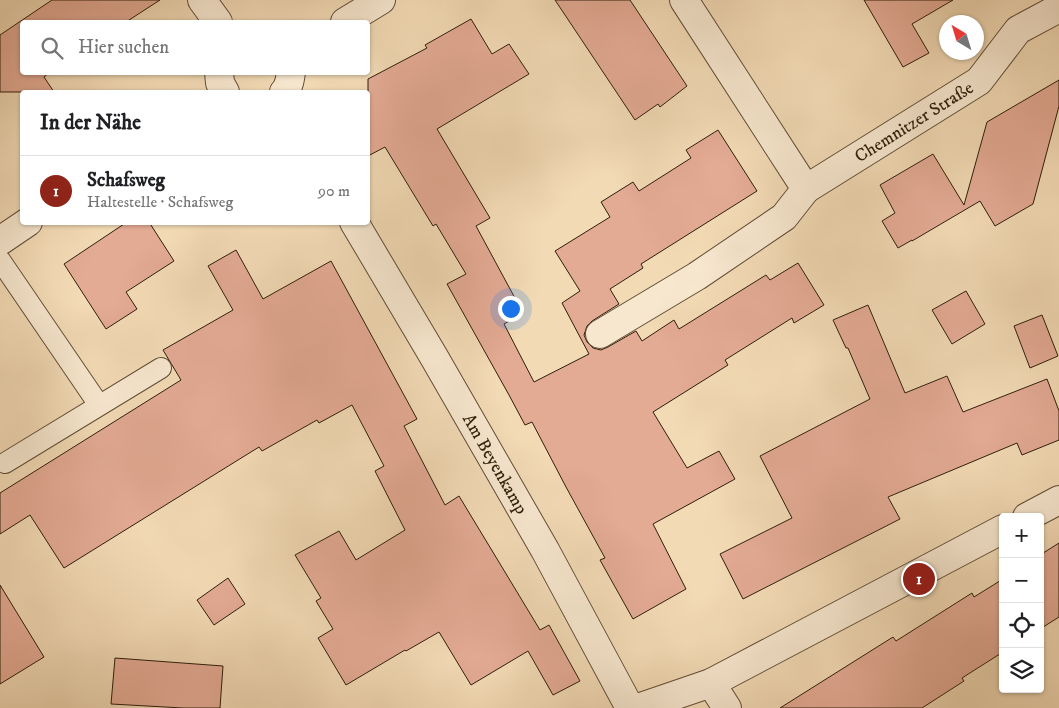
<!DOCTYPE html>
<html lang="de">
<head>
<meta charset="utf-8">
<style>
	body { margin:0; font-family:"IM FELL DW Pica",serif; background:#f2f2f2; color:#202124 }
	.controls { position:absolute; right:15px; bottom:15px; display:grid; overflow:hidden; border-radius:5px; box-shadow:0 1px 4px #0004 }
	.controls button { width:45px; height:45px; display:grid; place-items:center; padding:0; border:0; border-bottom:1px solid #e0e0e0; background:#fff; color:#202124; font:25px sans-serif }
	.compass { position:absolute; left:939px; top:15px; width:45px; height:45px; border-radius:50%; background:#fff; box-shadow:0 1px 4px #0004; rotate:322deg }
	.you { position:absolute; left:510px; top:308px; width:18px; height:18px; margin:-12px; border:4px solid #fff; border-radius:50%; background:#1a73e8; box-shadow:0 0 0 8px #1a73e833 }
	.badge { display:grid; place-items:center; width:32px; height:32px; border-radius:50%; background:#8f2418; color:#fff; font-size:16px; font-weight:700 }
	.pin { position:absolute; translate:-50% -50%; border:2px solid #fff; box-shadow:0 1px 5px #0006 }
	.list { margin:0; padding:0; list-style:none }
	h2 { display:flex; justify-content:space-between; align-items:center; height:65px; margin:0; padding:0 20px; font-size:21px }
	h2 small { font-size:16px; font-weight:400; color:#757577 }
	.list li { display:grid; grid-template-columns:32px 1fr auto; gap:15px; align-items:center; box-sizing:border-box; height:70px; padding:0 20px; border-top:1px solid #e0e0e0 }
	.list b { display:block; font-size:19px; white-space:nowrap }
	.list p { margin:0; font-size:16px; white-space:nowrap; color:#757577 }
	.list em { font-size:16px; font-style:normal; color:#757577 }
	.icon { flex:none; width:28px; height:28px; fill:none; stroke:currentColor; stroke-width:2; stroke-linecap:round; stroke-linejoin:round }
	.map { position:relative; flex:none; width:1059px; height:708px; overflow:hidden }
	.search { position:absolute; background:#fff; box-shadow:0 1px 4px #0004; left:20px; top:20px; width:350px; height:55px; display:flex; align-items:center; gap:12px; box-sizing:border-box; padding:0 18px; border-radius:5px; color:#757577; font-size:19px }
	.panel { position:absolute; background:#fff; box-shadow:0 1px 4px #0004; left:20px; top:90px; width:350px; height:135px; border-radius:5px }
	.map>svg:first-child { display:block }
	.building { fill:#e3aa94; stroke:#2f1e0b }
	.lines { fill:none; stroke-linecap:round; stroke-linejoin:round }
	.lane-casing { stroke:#604d36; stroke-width:22 }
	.street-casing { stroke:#604d36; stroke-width:30 }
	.lane { stroke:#f7e7cf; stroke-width:20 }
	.street { stroke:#f7e7cf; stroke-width:28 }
	.labels { text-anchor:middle; stroke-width:4; stroke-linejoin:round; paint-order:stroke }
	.street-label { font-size:18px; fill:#2f1e0b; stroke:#f7e7cf }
</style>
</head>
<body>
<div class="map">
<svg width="1059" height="708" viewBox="0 0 1059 708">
	<rect width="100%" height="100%" fill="#f2dab5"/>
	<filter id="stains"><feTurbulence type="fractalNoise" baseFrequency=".004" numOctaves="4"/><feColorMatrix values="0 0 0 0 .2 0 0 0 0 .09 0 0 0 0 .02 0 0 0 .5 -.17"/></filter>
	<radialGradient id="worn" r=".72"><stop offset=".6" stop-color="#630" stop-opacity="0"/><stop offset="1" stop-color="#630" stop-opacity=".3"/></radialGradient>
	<g class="building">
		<path d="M 52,0 L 160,0 L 126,22 L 22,22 L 22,72 L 50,72 L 44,77 L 54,92 L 0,92 L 0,35 Z"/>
		<path d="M 555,0 L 630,0 L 687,86 L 660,107 L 658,104 L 635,120 Z"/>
		<path d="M 864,0 L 953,0 L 912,24 L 929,53 L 903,67 Z"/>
		<path d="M 471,19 L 492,54 L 509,44 L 529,74 L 437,129 L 490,218 L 476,226 L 523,313 L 504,324 L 534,382 L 589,354 L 562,303 L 580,291 L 555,251 L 610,217 L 601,202 L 633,182 L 639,191 L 691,158 L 686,150 L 718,130 L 757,191 L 641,264 L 643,268 L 610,289 L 619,304 L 592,321 L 587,326 L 584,335 L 587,342 L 593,348 L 601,350 L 608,347 L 636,331 L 642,341 L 674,320 L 679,329 L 766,275 L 770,280 L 798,263 L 824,305 L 794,323 L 792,318 L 725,360 L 728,365 L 653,412 L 687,468 L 719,451 L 735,479 L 653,524 L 686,589 L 633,619 L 600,560 L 605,558 L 566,487 L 532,422 L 525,425 L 509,395 L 447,284 L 466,274 L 436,224 L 433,226 L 385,147 L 368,156 L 368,79 L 427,48 L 425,45 Z"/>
		<path d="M 1059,80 L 1059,106 L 1033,204 L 995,226 L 980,201 L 912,241 L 912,240 L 898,248 L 882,221 L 895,213 L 880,185 L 933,154 L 964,205 L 987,122 Z"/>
		<path d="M 127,222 L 149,222 L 174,261 L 126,292 L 137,309 L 106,329 L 64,264 Z"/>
		<path d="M 236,250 L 263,299 L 331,261 L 417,419 L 404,426 L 445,505 L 459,496 L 540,630 L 549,625 L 580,681 L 553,695 L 528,651 L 471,685 L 439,632 L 406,651 L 405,650 L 346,685 L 318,638 L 333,629 L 316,601 L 321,598 L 295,555 L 339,531 L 356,560 L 405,530 L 375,471 L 384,466 L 352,405 L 319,423 L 317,420 L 262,451 L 259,447 L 64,568 L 30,515 L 0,534 L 0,493 L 181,380 L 163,350 L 233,310 L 208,266 Z"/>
		<path d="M 966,291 L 985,324 L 952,344 L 932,310 Z"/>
		<path d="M 868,305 L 905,393 L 947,376 L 963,412 L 1047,379 L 1059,411 L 1059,440 L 1022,455 L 1017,443 L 888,497 L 900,519 L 743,599 L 720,554 L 792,518 L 760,456 L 870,399 L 848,348 L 846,348 L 833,320 Z"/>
		<path d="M 1042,315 L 1058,356 L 1030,368 L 1014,326 Z"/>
		<path d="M 1059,543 L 1059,617 L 1040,629 L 1040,555 Z"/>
		<path d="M 228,578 L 245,604 L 214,625 L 197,600 Z"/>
		<path d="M 1003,579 L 1003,652 L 962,678 L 964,681 L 922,708 L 780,708 L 893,637 L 896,641 L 972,593 L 974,597 Z"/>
		<path d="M 0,585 L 44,657 L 0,684 Z"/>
		<path d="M 115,658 L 223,666 L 220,708 L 183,708 L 111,704 Z"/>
	</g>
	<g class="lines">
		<defs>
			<g id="lane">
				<path d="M 0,260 L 99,405"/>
				<path d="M 5,463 L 161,368"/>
			</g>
			<g id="street">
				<path d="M 202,0 L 218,22"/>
				<path id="s1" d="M 684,0 L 806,189 L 979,81 L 1018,30 L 1059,8"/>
				<path d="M 345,22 L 381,0"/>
				<path d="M 219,72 L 220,83 L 225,92"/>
				<path d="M 284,92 C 289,87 290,79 291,72"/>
				<path id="s2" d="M 354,222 L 434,357 L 545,550 L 630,708"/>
				<path d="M 0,241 L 28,222"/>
				<path d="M 600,334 L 697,276 L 784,217 L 806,189"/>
				<path d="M 1027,517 L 1059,500"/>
				<path d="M 711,683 L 727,708"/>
				<path d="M 638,708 L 711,683 L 1003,529"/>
			</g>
		</defs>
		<use href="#lane" class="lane-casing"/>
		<use href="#street" class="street-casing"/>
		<use href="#lane" class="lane"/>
		<use href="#street" class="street"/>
	</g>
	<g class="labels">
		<g class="street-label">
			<text dy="6" stroke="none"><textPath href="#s1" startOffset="352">Chemnitzer Straße</textPath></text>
			<text dy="6" stroke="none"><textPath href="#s2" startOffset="280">Am Beyenkamp</textPath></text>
		</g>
	</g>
	<rect width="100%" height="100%" filter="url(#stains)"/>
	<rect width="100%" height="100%" fill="url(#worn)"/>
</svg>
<div class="controls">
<button>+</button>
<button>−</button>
<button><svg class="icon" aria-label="locate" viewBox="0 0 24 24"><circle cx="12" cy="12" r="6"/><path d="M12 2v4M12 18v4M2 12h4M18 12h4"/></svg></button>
<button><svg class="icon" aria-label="layers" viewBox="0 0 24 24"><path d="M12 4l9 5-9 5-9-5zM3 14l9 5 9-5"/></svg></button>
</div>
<svg class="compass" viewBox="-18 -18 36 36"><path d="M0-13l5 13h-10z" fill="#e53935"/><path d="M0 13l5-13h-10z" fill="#757577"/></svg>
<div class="you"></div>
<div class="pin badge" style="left:919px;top:579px">1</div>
<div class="search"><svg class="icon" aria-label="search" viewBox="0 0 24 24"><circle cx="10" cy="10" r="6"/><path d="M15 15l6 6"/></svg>Hier suchen</div>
<section class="panel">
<h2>In der Nähe<small></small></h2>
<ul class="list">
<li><span class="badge">1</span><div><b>Schafsweg</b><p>Haltestelle · Schafsweg</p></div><em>90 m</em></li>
</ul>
</section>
</div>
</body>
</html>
